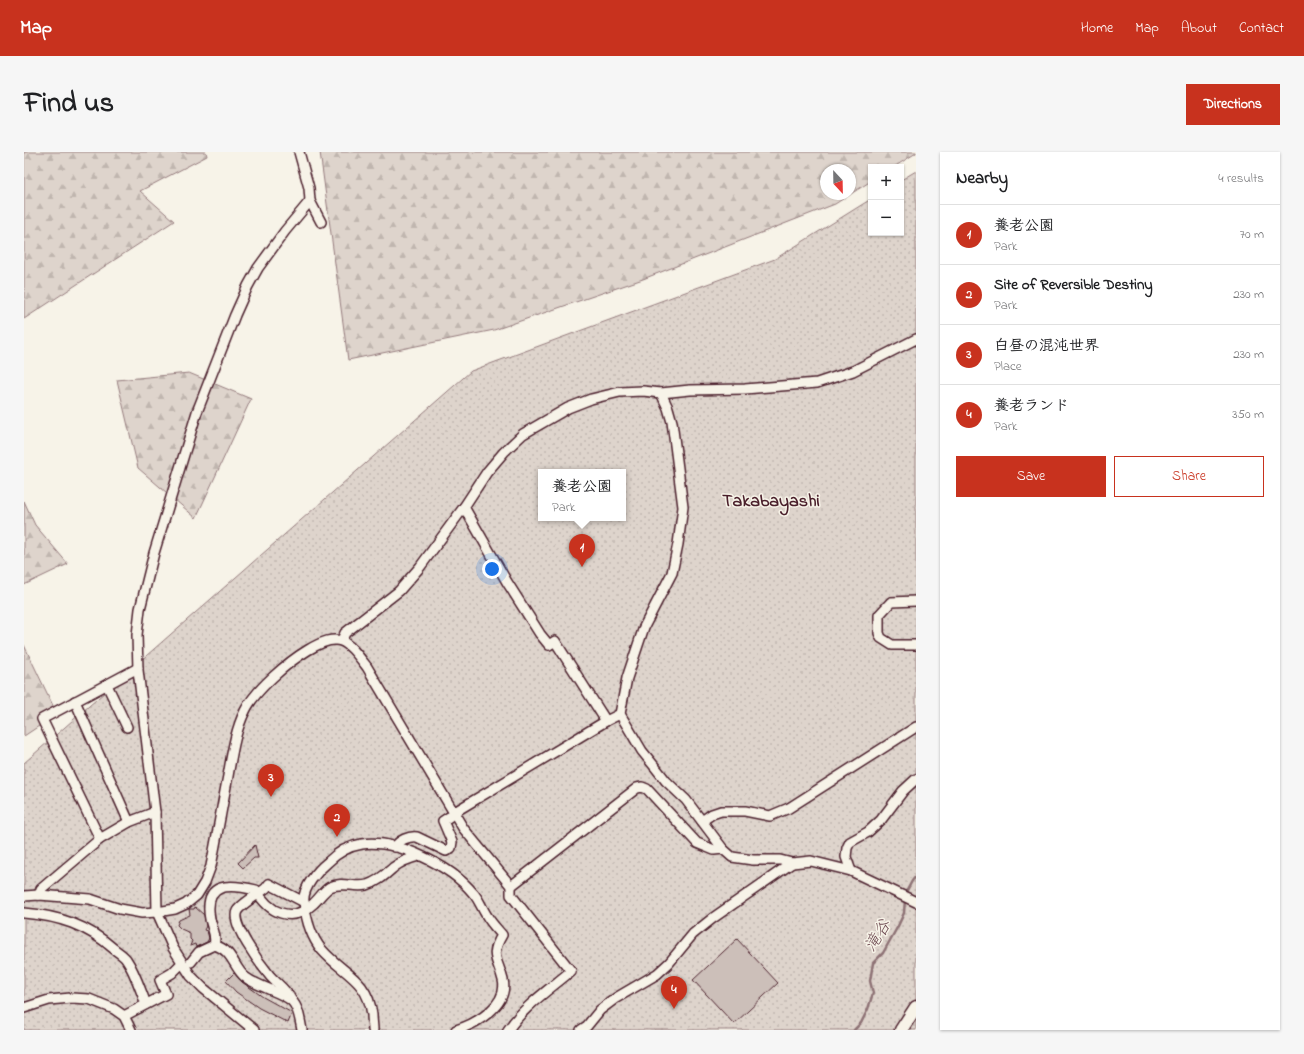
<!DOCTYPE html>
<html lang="en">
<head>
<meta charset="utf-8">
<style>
	body { margin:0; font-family:"Indie Flower","Klee One",sans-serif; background:#f6f6f6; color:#202124 }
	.controls { position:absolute; right:12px; top:12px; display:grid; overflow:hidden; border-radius:0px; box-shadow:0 1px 3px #0004 }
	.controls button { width:36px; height:36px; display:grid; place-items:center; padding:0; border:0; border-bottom:1px solid #e0e0e0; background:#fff; color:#202124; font:20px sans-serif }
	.compass { position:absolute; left:796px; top:12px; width:36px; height:36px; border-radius:50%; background:#fff; box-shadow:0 1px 3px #0004; rotate:158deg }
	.you { position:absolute; left:468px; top:417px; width:14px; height:14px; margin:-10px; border:3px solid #fff; border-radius:50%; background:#1a73e8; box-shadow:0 0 0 6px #1a73e833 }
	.badge { display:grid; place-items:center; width:26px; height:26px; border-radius:50%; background:#c8321e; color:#fff; font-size:13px; font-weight:700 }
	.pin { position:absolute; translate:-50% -33px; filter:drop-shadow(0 1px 2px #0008) }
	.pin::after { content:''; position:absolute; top:21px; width:14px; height:12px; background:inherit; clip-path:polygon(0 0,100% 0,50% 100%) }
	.popup { position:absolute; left:514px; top:317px; width:88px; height:52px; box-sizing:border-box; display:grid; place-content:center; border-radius:0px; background:#fff; filter:drop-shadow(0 1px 3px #0005); font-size:13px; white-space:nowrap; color:#757577 }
	.popup b { font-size:15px; color:#202124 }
	.popup::after { content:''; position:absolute; left:50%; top:100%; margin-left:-8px; border:8px solid transparent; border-top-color:#fff }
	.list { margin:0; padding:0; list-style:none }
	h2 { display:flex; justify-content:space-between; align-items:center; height:52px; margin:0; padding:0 16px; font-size:17px }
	h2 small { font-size:13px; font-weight:400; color:#757577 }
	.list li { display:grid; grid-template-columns:26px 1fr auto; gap:12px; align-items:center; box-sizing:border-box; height:60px; padding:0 16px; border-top:1px solid #e0e0e0 }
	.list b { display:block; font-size:15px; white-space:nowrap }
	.list p { margin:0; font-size:13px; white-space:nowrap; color:#757577 }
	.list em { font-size:13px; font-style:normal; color:#757577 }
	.actions { display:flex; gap:8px; padding:12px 16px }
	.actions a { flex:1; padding:9px 0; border:1px solid #c8321e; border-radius:0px; text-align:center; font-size:14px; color:#c8321e }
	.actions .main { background:#c8321e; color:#fff }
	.map { position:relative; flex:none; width:892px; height:878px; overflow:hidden; border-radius:0px }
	header { display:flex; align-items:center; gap:24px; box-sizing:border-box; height:56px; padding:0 20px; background:#c8321e; color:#fff }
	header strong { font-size:19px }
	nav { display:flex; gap:22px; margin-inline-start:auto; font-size:14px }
	.intro { display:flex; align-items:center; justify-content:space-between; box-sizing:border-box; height:96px; padding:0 24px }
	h1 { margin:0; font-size:28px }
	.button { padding:10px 18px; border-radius:0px; background:#c8321e; color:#fff; font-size:14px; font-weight:700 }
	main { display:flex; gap:24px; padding:0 24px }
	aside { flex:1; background:#fff; border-radius:0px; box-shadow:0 1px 3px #0004 }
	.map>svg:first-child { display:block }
	.forest { fill:url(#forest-firs); stroke:#947a7c; fill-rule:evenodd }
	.park { fill:url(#park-dots); stroke:#947a7c; fill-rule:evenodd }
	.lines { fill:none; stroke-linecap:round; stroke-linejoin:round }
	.stream { stroke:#8e7275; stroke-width:2.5 }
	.building { fill:#ccbfb9; stroke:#4a1f2b }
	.minor-casing { stroke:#4a1f2b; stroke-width:12 }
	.major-casing { stroke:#4a1f2b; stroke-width:15 }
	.minor { stroke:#f7f3e8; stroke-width:9 }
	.major { stroke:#f7f3e8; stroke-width:12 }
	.labels { text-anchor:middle; stroke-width:3; stroke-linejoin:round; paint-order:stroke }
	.water-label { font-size:17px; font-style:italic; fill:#6c4950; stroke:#f7f3e8 }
	.quarter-label { font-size:18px; font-weight:bold; fill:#4a1f2b; stroke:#f7f3e8 }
</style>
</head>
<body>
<header>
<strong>Map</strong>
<nav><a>Home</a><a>Map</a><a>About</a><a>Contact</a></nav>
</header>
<div class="intro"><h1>Find us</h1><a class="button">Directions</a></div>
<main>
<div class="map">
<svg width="892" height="878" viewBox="0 0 892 878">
	<defs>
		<pattern id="forest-firs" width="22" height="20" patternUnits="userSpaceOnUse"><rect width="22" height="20" fill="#ded4cc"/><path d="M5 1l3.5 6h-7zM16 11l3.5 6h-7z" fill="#c0b6af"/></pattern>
		<pattern id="park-dots" width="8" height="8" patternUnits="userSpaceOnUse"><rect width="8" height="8" fill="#ded4cc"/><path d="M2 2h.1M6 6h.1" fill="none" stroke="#c0b6af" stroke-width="1.8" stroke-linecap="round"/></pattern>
	</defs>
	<rect width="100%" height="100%" fill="#f7f3e8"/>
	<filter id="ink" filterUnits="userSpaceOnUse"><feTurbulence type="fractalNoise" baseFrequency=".025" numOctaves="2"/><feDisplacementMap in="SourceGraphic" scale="8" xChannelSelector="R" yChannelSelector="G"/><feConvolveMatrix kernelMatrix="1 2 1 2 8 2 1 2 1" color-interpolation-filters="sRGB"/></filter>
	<g filter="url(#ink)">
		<g class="forest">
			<path d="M 0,0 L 182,0 L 183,4 L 116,39 L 150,69 L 0,167 Z"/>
			<path d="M 296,0 L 892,0 L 892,1 L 870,15 L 847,15 L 847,29 L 811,52 L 619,127 L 470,178 L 324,208 ZM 802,18 L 826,18 L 826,42 L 802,42 Z"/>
			<path d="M 165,221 L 227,247 L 172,366 L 114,316 L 93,228 Z"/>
			<path d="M 0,349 L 11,373 L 44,412 L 0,433 Z"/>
			<path d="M 0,493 L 33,562 L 0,584 Z"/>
		</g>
		<path class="park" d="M 892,19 L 892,878 L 0,878 L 0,611 L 447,219 L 751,107 L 847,47 L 847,81 L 877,81 L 877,28 ZM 517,320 L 599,320 L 599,366 L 517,366 Z"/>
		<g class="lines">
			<g class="stream">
				<path d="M 881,742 L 888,729 L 892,724"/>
				<path d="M 830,878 L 837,871 L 844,857 L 849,841 L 846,829 L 849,811 L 859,801 L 874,774 L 880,761 L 881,747"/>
			</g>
		</g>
		<g class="building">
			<path d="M 231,693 L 234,706 L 230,706 L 219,716 L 214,711 Z"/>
			<path d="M 171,755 L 180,763 L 182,774 L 180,778 L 183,779 L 185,786 L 183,790 L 172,795 L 171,792 L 166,794 L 168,789 L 166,787 L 166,781 L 157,777 L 153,773 L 155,768 L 166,763 L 165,757 L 170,757 Z"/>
			<path d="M 713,787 L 754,831 L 710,872 L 669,828 Z"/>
			<path d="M 210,821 L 218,830 L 239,845 L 268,861 L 264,871 L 235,856 L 212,840 L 202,829 Z"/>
		</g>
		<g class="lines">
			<defs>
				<g id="minor">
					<path d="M 275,0 L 285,36 L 286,49 L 297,70"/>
					<path d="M 637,241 L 644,256 L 648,270 L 659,355 L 654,392 L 648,421 L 620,475 L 603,526 L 596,562 L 618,599 L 631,615 L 642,629 L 662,648 L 699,697 L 708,705 L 729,708 L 756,708 L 768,711 L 787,709 L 827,719 L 892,750"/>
					<path d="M 440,355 L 483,430 L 516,482 L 525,493 L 531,489 L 582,569"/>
					<path d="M 892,449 L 867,450 L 855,463 L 855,481 L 857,486 L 868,493 L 892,493"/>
					<path d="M 318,488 L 321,481 L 375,439 L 396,415 L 440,355 L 463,320 L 480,300 L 499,282 L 544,256 L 567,247 L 596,240 L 619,239 L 637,241 L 666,238 L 721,237 L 793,231 L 829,219 L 892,187"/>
					<path d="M 83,533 L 103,575"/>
					<path d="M 51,549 L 105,670"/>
					<path d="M 429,661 L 582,569 L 596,562"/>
					<path d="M 678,669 L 688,662 L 697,659 L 721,659 L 746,664 L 765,656 L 892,575"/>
					<path d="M 76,687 L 105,670 L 131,660"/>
					<path d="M 371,695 C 375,688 385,684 393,685 L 422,699 L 427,696 L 428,690 L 419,669 L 425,665"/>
					<path d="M 827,719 L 822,705 L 823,696 L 826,690 L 844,680 L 857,668 L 879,639 L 892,627"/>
					<path d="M 487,734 L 613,636 L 618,635 L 623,637 L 673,691 L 690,698 L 699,697"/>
					<path d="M 15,743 L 17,737 L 76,687 L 18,567 L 114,516"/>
					<path d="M 0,744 L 15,743 L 66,747 L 96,757 L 118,761 L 133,760 L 151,757 L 162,752 L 173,743 L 181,730 L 187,714 C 193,684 198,654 204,624 C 208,602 211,579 221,559 C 231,538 264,510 284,498 C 316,479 322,488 343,515 L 439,676 L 487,734 L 487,743 L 547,819 C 526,837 500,854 484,878"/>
					<path d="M 0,761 C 35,764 63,773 90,797 C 94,800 99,803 102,807 C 111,820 116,837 122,852"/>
					<path d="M 190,793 C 209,798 209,815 221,825 C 234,835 258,840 268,849 C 275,856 276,869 278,878"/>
					<path d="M 167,810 L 175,800 L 190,793 C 193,784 188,776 186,767 C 179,729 206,732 232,738 C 245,761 268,772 289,752 C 295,747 299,739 306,735 C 318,729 330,736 343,733 C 354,730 362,722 370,715 C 378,709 387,706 395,704"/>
					<path d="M 268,849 C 262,837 254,833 246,824 C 237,813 206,772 213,759 C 217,752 235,742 242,736 L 245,732 L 280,750"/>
					<path d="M 0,856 L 25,848 L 47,846 L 65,847 L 90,857 L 100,864 L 107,878"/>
					<path d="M 100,864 L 142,842 L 136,828 L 148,821 L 158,811"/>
					<path d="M 230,878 L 179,836 L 167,824 L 149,796 L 133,760 L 131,660 L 114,518 L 113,483 L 116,457 L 130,401 L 173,260 L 211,163 L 224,134 L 234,116 L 261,79 L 286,49"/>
					<path d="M 349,878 C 349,873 348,868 348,863 C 344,827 319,822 298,798 C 287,785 282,767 280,750 C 278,736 294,718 304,710 C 313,701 325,694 338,692 C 373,687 427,714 449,741 C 455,747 458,757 463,764 C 467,771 473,777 478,783 C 465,805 474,807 479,828 C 485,853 452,872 432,878"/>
					<path d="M 557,878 L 563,874 L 576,858 L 592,846 L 633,822 L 645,811 L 669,782 L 689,766 L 768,711"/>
				</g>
				<path id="major" d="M 877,878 L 892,855"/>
			</defs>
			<use href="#minor" class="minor-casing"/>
			<use href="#major" class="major-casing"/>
			<use href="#minor" class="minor"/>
			<use href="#major" class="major"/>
		</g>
	</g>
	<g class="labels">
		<g class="water-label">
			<text transform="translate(853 783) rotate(-57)" y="6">滝谷</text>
		</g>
		<g class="quarter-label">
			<text x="747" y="354">Takabayashi</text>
		</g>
	</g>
</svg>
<div class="controls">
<button>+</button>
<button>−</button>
</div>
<svg class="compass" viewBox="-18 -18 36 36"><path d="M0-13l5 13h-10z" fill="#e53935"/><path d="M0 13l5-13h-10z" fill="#757577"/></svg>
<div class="you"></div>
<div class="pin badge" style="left:558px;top:415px">1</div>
<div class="popup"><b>養老公園</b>Park</div>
<div class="pin badge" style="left:313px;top:685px">2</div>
<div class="pin badge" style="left:247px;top:645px">3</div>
<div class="pin badge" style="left:650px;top:857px">4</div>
</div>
<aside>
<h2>Nearby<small>4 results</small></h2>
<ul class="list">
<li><span class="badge">1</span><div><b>養老公園</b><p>Park</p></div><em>70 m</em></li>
<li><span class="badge">2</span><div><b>Site of Reversible Destiny</b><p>Park</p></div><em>230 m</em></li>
<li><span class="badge">3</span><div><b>白昼の混沌世界</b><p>Place</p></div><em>230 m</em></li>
<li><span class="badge">4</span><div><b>養老ランド</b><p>Park</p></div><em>350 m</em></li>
</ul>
<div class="actions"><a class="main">Save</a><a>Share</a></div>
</aside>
</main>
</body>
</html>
